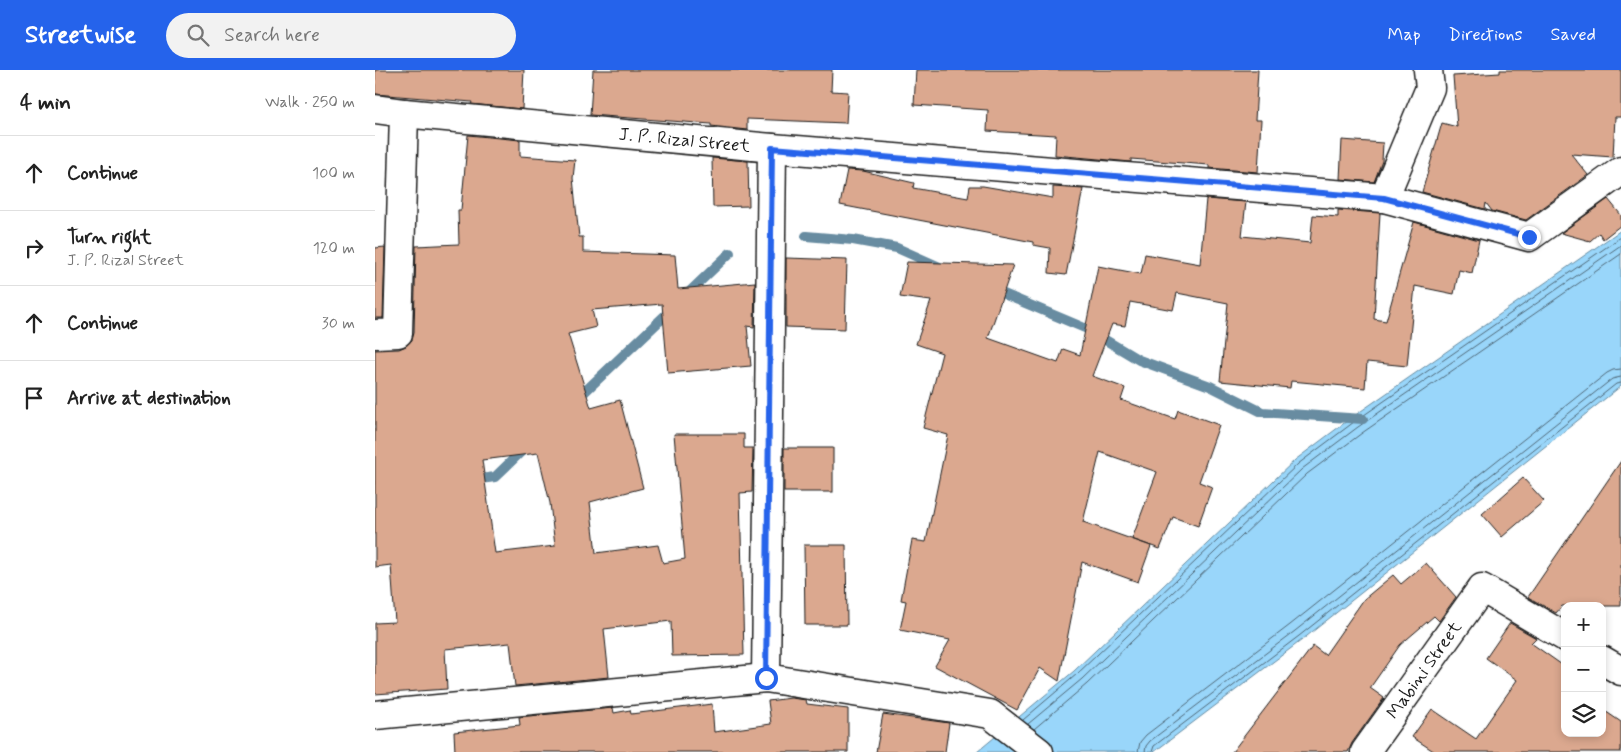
<!DOCTYPE html>
<html lang="en">
<head>
<meta charset="utf-8">
<style>
	body { margin:0; font-family:Mynerve,sans-serif; background:#f2f2f2; color:#222 }
	.controls { position:absolute; right:15px; bottom:15px; display:grid; overflow:hidden; border-radius:10px; box-shadow:0 2px 8px #0003 }
	.controls button { width:45px; height:45px; display:grid; place-items:center; padding:0; border:0; border-bottom:1px solid #e0e0e0; background:#fff; color:#222; font:25px sans-serif }
	.stop { position:absolute; width:15px; height:15px; margin:-11px; border:4px solid #2563eb; border-radius:50%; background:#fff }
	.stop.end { background:#2563eb; border-color:#fff; box-shadow:0 1px 5px #0008 }
	.list { margin:0; padding:0; list-style:none }
	h2 { display:flex; justify-content:space-between; align-items:center; height:65px; margin:0; padding:0 20px; font-size:21px }
	h2 small { font-size:16px; font-weight:400; color:#767676 }
	.list li { display:grid; grid-template-columns:32px 1fr auto; gap:15px; align-items:center; box-sizing:border-box; height:75px; padding:0 20px; border-top:1px solid #e0e0e0 }
	.list b { display:block; font-size:19px; white-space:nowrap }
	.list p { margin:0; font-size:16px; white-space:nowrap; color:#767676 }
	.list em { font-size:16px; font-style:normal; color:#767676 }
	.icon { flex:none; width:28px; height:28px; fill:none; stroke:currentColor; stroke-width:2; stroke-linecap:round; stroke-linejoin:round }
	.map { position:relative; flex:none; width:1246px; height:682px; overflow:hidden }
	header { display:flex; align-items:center; gap:30px; box-sizing:border-box; height:70px; padding:0 25px; background:#2563eb; color:#fff }
	header strong { font-size:24px }
	nav { display:flex; gap:28px; margin-inline-start:auto; font-size:18px }
	.search { width:350px; height:45px; background:#f2f2f2; display:flex; align-items:center; gap:12px; box-sizing:border-box; padding:0 18px; border-radius:28px; color:#767676; font-size:19px }
	main { display:flex }
	aside { flex:1; background:#fff }
	.map>svg:first-child { display:block }
	.water { fill:#99d6fa; stroke:#678ca1 }
	.lines { fill:none; stroke-linecap:round; stroke-linejoin:round }
	.shore { stroke:#4e6675; stroke-width:1 }
	.stream { stroke:#678ca1; stroke-width:10 }
	.building { fill:#dba88f; stroke:#1c1c1c; fill-rule:evenodd }
	.street-casing { stroke:#1c1c1c; stroke-width:31 }
	.secondary-casing { stroke:#1c1c1c; stroke-width:31 }
	.street { stroke:#fff; stroke-width:28 }
	.secondary { stroke:#fff; stroke-width:28 }
	.route { stroke:#2563eb; stroke-width:6 }
	.labels { text-anchor:middle; stroke-width:5; stroke-linejoin:round; paint-order:stroke }
	.street-label { font-size:18px; fill:#1c1c1c; stroke:#fff }
</style>
</head>
<body>
<header>
<strong>Streetwise</strong>
<div class="search"><svg class="icon" aria-label="search" viewBox="0 0 24 24"><circle cx="10" cy="10" r="6"/><path d="M15 15l6 6"/></svg>Search here</div>
<nav><a>Map</a><a>Directions</a><a>Saved</a></nav>
</header>
<main>
<aside>
<h2>4 min<small>Walk · 250 m</small></h2>
<ul class="list">
<li><svg class="icon" aria-label="ahead" viewBox="0 0 24 24"><path d="M12 20V5M6 11l6-6 6 6"/></svg><div><b>Continue</b></div><em>100 m</em></li>
<li><svg class="icon" aria-label="right" viewBox="0 0 24 24"><path d="M7 20v-9h11M14 6l5 5-5 5"/></svg><div><b>Turn right</b><p>J. P. Rizal Street</p></div><em>120 m</em></li>
<li><svg class="icon" aria-label="ahead" viewBox="0 0 24 24"><path d="M12 20V5M6 11l6-6 6 6"/></svg><div><b>Continue</b></div><em>30 m</em></li>
<li><svg class="icon" aria-label="arrive" viewBox="0 0 24 24"><path d="M6 21V4h12l-3 4 3 4H6"/></svg><div><b>Arrive at destination</b></div></li>
</ul>
</aside>
<div class="map">
<svg width="1246" height="682" viewBox="0 0 1246 682">
	<rect width="100%" height="100%" fill="#fff"/>
	<filter id="ink" filterUnits="userSpaceOnUse"><feTurbulence type="fractalNoise" baseFrequency=".02" numOctaves="2"/><feDisplacementMap in="SourceGraphic" scale="10" xChannelSelector="R" yChannelSelector="G"/><feConvolveMatrix kernelMatrix="1 2 1 2 8 2 1 2 1" color-interpolation-filters="sRGB"/></filter>
	<g filter="url(#ink)">
		<path class="water" d="M 1246,160 L 1246,316 L 927,570 L 779,682 L 602,682 L 699,601 L 920,390 L 976,348 Z"/>
		<g class="lines">
			<g class="shore">
				<path d="M 648,650 L 702,604 L 923,394 L 979,352 L 1246,167"/>
				<path d="M 653,654 L 707,609 L 927,399 L 983,357 L 1246,175"/>
				<path d="M 659,659 L 712,614 L 932,404 L 987,363 L 1246,184"/>
				<path d="M 763,682 L 765,672 L 771,665 L 915,555 L 1232,303 L 1238,300 L 1246,299"/>
				<path d="M 770,682 L 771,676 L 775,671 L 920,561 L 1237,309 L 1246,307"/>
				<path d="M 777,682 L 779,676 L 924,566 L 1241,314 L 1246,313"/>
			</g>
			<g class="stream">
				<path d="M 431,166 L 478,170 L 522,178 L 567,198"/>
				<path d="M 617,219 L 712,259 L 764,290 L 835,316 L 887,342 L 988,349"/>
				<path d="M 310,226 L 355,183"/>
				<path d="M 202,329 L 298,238"/>
				<path d="M 98,410 L 120,407 L 151,377"/>
			</g>
		</g>
		<g class="building">
			<path d="M 0,0 L 149,0 L 147,39 L 96,34 L 97,32 L 0,24 Z"/>
			<path d="M 218,0 L 457,0 L 456,21 L 473,22 L 471,53 L 372,49 L 372,60 L 336,56 L 336,54 L 215,45 Z"/>
			<path d="M 541,0 L 883,0 L 880,50 L 886,50 L 883,102 L 834,98 L 834,95 L 756,89 L 756,92 L 680,85 L 681,65 L 612,61 L 613,40 L 539,35 Z"/>
			<path d="M 1125,0 L 1246,0 L 1246,47 L 1240,47 L 1238,87 L 1196,84 L 1213,105 L 1151,150 L 1117,141 L 1111,133 L 1110,139 L 1047,122 L 1067,53 L 1082,57 L 1078,6 L 1125,3 Z"/>
			<path d="M 93,65 L 145,70 L 145,86 L 200,90 L 198,108 L 204,167 L 208,167 L 208,182 L 300,185 L 303,219 L 380,212 L 379,257 L 372,256 L 376,296 L 293,303 L 287,234 L 217,240 L 221,257 L 193,264 L 216,338 L 245,330 L 268,418 L 215,432 L 221,483 L 283,475 L 288,493 L 310,489 L 299,364 L 369,364 L 369,378 L 378,378 L 377,422 L 365,423 L 369,585 L 297,586 L 296,551 L 229,559 L 234,607 L 140,616 L 135,573 L 70,579 L 72,619 L 0,624 L 0,553 L 20,552 L 16,495 L 0,497 L 0,280 L 24,279 L 31,276 L 37,270 L 39,263 L 41,176 L 84,174 L 83,140 L 86,140 ZM 163,383 L 175,433 L 180,476 L 120,483 L 107,390 Z"/>
			<path d="M 967,70 L 1008,73 L 1007,91 L 999,112 L 965,109 Z"/>
			<path d="M 337,88 L 373,91 L 374,136 L 338,137 Z"/>
			<path d="M 472,100 L 488,101 L 539,113 L 538,118 L 593,128 L 595,116 L 608,116 L 678,128 L 678,117 L 708,119 L 691,205 L 674,203 L 675,178 L 658,175 L 658,172 L 465,135 Z"/>
			<path d="M 831,129 L 871,132 L 867,166 L 935,173 L 938,145 L 963,147 L 963,140 L 1005,143 L 999,249 L 1011,251 L 1039,152 L 1104,170 L 1097,203 L 1084,200 L 1079,224 L 1040,216 L 1032,296 L 992,292 L 990,318 L 916,311 L 915,318 L 845,311 L 853,233 L 802,223 L 798,240 L 755,232 L 750,256 L 737,254 L 717,306 L 750,318 L 746,330 L 800,349 L 803,340 L 844,355 L 824,412 L 837,417 L 823,456 L 798,447 L 785,479 L 757,469 L 782,402 L 725,382 L 708,452 L 776,476 L 763,512 L 707,492 L 684,611 L 665,598 L 642,640 L 560,596 L 575,570 L 525,560 L 531,531 L 526,530 L 537,470 L 551,472 L 573,365 L 548,358 L 567,283 L 541,274 L 556,231 L 525,227 L 532,192 L 638,195 L 613,268 L 683,293 L 688,279 L 705,285 L 723,196 L 766,204 L 770,184 L 825,194 Z"/>
			<path d="M 1233,129 L 1246,145 L 1246,155 L 1228,169 L 1224,163 L 1215,171 L 1186,163 Z"/>
			<path d="M 10,177 L 8,248 L 0,248 L 0,178 Z"/>
			<path d="M 411,188 L 472,190 L 470,259 L 411,257 Z"/>
			<rect x="409" y="378" width="49" height="44"/>
			<path d="M 1246,391 L 1246,536 L 1187,536 L 1181,543 L 1153,527 Z"/>
			<path d="M 1148,408 L 1169,431 L 1127,467 L 1107,444 Z"/>
			<path d="M 429,475 L 471,475 L 472,555 L 430,555 Z"/>
			<path d="M 1051,493 L 1081,527 L 1064,551 L 1059,546 L 1025,575 L 995,618 L 1009,628 L 977,673 L 973,682 L 857,682 L 938,576 L 950,585 L 989,529 L 1018,505 L 1026,514 Z"/>
			<path d="M 1135,553 L 1161,568 L 1156,573 L 1190,597 L 1190,663 L 1227,663 L 1227,639 L 1246,652 L 1246,682 L 1060,682 L 1037,667 L 1057,639 L 1101,669 L 1142,610 L 1111,588 Z"/>
			<path d="M 416,628 L 431,630 L 432,634 L 473,639 L 473,682 L 80,682 L 79,662 L 145,655 L 144,647 L 238,638 L 239,643 L 255,640 L 256,644 L 337,634 L 339,662 L 396,654 L 393,631 Z"/>
			<path d="M 508,644 L 574,653 L 570,682 L 501,682 Z"/>
		</g>
		<g class="lines">
			<defs>
				<g id="street">
					<path d="M 1009,128 L 1154,167 L 1246,101"/>
					<path d="M 0,264 L 23,263 L 29,43"/>
					<path d="M 1227,590 L 1246,601"/>
					<path d="M 391,608 L 397,78"/>
					<path d="M 0,645 L 391,608 L 615,644 L 664,682"/>
					<path id="s1" d="M 990,682 L 1107,518 L 1190,567"/>
				</g>
				<g id="secondary">
					<path id="s2" d="M 0,39 L 29,43 L 397,78 L 1009,128 L 1055,18 L 1053,0"/>
				</g>
			</defs>
			<use href="#street" class="street-casing"/>
			<use href="#secondary" class="secondary-casing"/>
			<use href="#street" class="street"/>
			<use href="#secondary" class="secondary"/>
		</g>
	</g>
	<g class="lines" filter="url(#ink)">
		<path class="route" d="M 391,608 L 397,78 L 1009,128 L 1154,167"/>
	</g>
	<g class="labels">
		<g class="street-label">
			<text dy="6" stroke="none"><textPath href="#s2" startOffset="311">J. P. Rizal Street</textPath></text>
			<text dy="6" stroke="none"><textPath href="#s1" startOffset="101">Mabini Street</textPath></text>
		</g>
	</g>
</svg>
<div class="controls">
<button>+</button>
<button>−</button>
<button><svg class="icon" aria-label="layers" viewBox="0 0 24 24"><path d="M12 4l9 5-9 5-9-5zM3 14l9 5 9-5"/></svg></button>
</div>
<div class="stop" style="left:391px;top:608px"></div>
<div class="stop end" style="left:1154px;top:167px"></div>
</div>
</main>
</body>
</html>
